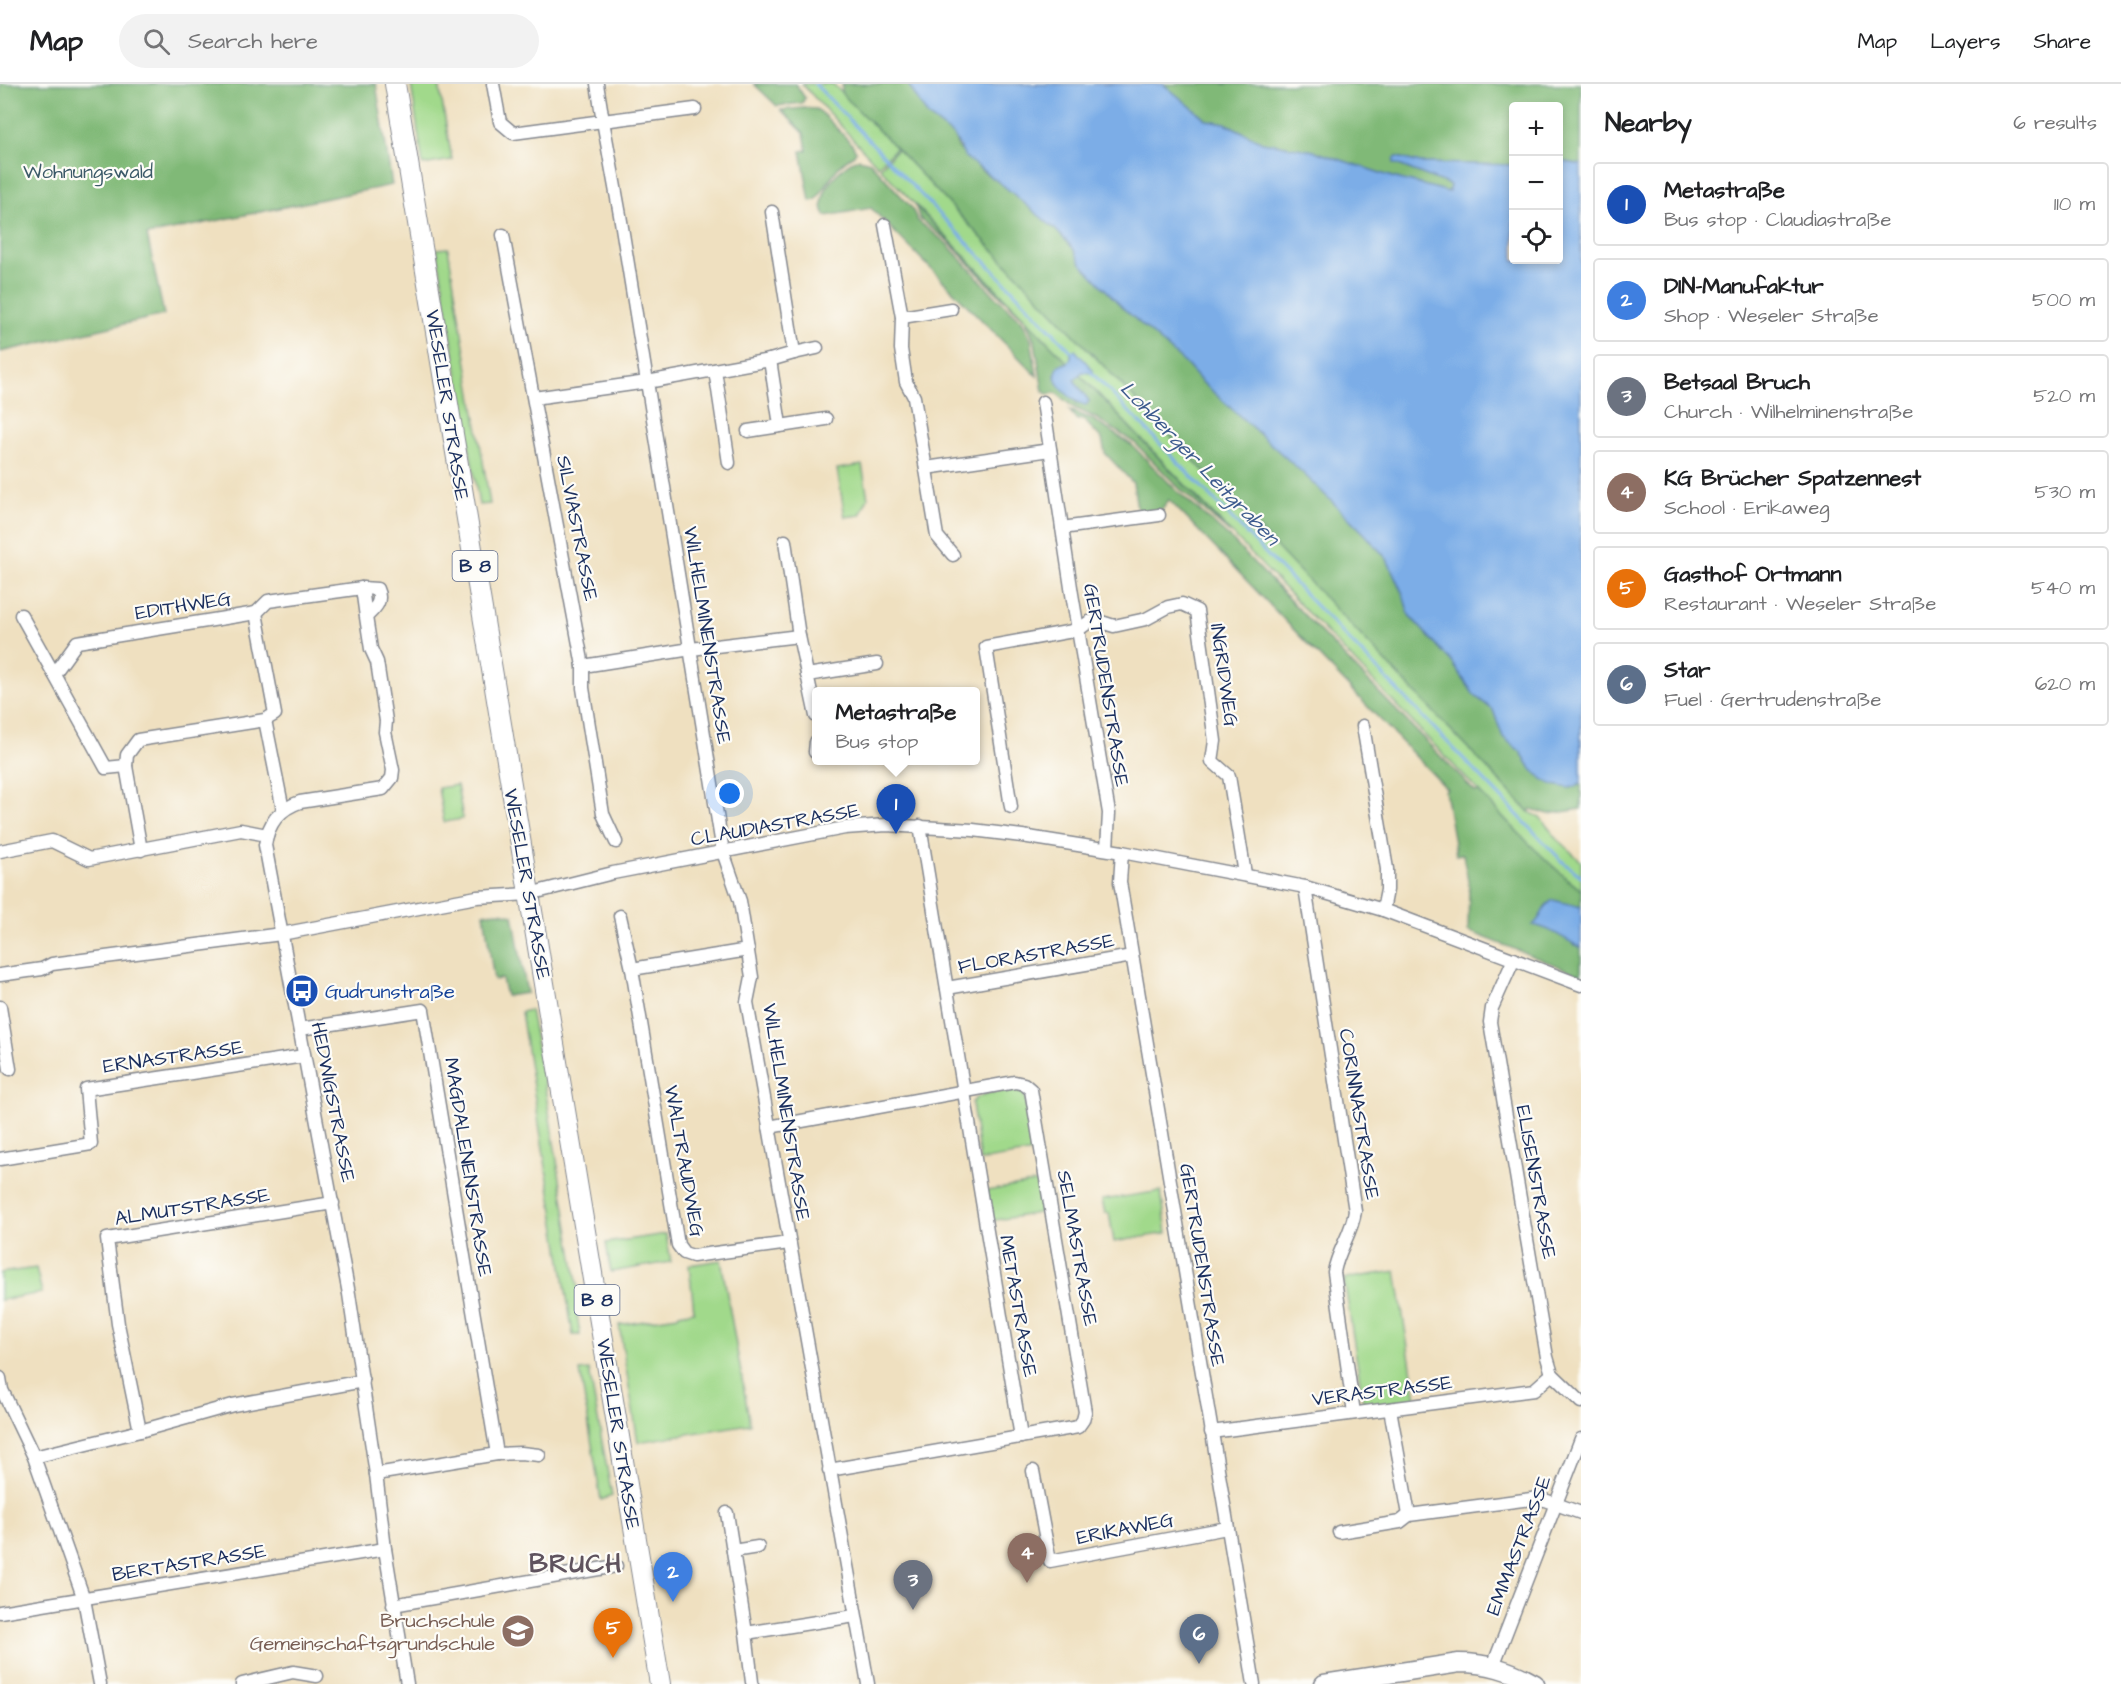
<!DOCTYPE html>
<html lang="en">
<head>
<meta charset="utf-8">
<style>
	body { margin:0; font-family:"Architects Daughter",sans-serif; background:#f2f2f2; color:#202124 }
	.controls { position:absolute; right:18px; top:18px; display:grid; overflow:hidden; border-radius:6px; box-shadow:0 3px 9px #0003 }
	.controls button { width:54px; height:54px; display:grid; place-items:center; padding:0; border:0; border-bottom:2px solid #e0e0e0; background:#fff; color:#202124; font:30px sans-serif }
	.you { position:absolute; left:730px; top:710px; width:21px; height:21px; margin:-15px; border:4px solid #fff; border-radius:50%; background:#1a73e8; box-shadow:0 0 0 9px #1a73e833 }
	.badge { display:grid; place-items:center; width:39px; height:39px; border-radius:50%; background:#c8321e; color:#fff; font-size:20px; font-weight:700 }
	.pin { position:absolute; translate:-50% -50px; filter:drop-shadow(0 2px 3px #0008) }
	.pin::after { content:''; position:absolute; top:32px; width:21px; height:18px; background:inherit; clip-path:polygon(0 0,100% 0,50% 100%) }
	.popup { position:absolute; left:812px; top:603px; width:168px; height:78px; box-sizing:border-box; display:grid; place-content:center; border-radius:6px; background:#fff; filter:drop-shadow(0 2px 4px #0005); font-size:20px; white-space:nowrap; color:#757577 }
	.popup b { font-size:22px; color:#202124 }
	.popup::after { content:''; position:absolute; left:50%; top:100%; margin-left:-12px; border:12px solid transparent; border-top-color:#fff }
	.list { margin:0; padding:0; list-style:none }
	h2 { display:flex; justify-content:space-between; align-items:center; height:78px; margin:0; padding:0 24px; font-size:26px }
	h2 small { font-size:20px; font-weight:400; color:#757577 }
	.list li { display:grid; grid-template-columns:39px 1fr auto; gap:18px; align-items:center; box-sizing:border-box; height:84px; margin:0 12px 12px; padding:0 12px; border:2px solid #e0e0e0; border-radius:6px }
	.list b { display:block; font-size:22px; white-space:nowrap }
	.list p { margin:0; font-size:20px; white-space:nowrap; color:#757577 }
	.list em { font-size:20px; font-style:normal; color:#757577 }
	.icon { flex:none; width:33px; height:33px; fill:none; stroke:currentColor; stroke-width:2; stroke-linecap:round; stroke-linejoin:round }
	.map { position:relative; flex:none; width:1581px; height:1600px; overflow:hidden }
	header { display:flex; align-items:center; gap:36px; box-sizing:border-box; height:84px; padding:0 30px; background:#fff; border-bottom:2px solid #e0e0e0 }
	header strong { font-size:28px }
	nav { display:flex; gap:33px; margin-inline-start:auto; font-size:21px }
	.search { width:420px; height:54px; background:#f2f2f2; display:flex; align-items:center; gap:15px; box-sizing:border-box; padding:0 21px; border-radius:33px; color:#757577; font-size:22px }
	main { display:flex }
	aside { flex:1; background:#fff }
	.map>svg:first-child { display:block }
	.green { fill:#a1d98b; stroke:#5e8474; stroke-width:1.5 }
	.forest { fill:#80b977; stroke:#4e746a; stroke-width:1.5 }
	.water { fill:#7bade7; stroke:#4b6ea2; stroke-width:1.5 }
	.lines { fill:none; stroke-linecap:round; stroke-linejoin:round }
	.stream { stroke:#7bade7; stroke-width:3 }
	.street-casing { stroke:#85888f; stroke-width:15 }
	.secondary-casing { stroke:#85888f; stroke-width:21 }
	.primary-casing { stroke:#85888f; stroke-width:22 }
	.street { stroke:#fff; stroke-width:12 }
	.secondary { stroke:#fff; stroke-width:18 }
	.primary { stroke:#fff; stroke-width:20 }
	.labels { text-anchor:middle; stroke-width:4.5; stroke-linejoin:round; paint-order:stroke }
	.shield { fill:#fdfcf7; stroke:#5f6c8c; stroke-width:1.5 }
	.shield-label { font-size:18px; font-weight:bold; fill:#1b2f5e }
	.park-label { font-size:20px; fill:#3c5a69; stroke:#fdfcf7 }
	.street-label { font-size:20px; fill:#1b2f5e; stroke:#fdfcf7 }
	.transit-label { font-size:20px; fill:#164399; stroke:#fdfcf7; text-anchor:start }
	.education-label { font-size:20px; fill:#785e54; stroke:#fdfcf7; text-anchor:end }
	.water-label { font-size:21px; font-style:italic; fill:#3d5b8e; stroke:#fdfcf7 }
	.district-label { font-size:26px; font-weight:bold; letter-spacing:1.5px; fill:#5f535e; stroke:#fdfcf7 }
</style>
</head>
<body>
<header>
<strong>Map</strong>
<div class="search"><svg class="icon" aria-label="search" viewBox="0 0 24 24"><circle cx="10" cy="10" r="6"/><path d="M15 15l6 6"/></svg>Search here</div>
<nav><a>Map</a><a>Layers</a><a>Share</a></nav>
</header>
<main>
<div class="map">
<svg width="1581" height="1600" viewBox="0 0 1581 1600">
	<rect width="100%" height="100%" fill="#fdfcf7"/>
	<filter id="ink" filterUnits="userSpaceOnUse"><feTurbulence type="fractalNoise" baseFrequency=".0167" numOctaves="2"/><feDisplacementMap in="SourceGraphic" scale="12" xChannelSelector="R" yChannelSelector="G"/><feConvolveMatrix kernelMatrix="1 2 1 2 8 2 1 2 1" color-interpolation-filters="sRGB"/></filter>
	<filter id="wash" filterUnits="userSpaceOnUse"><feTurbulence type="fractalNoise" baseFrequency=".008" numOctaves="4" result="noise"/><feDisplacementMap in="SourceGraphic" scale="24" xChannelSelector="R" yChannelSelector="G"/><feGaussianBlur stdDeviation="1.35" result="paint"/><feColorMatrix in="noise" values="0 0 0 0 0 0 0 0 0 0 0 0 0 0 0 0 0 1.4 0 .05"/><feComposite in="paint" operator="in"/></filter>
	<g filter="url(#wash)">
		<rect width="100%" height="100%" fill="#efe0c0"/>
		<g class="green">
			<path d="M 411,0 L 439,0 L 452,76 L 423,81 Z"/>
			<path d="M 802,0 L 833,0 L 896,64 L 878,82 Z"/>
			<path d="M 897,65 L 1529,728 L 1540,733 L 1559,757 L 1581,777 L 1581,806 L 1556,786 L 1532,763 L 1079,290 L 1082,288 L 1093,289 L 1071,270 L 1071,274 L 1068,279 L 880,84 Z"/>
			<path d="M 448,164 L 490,420 L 479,421 L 437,165 Z"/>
			<path d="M 862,381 L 868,414 L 860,431 L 845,433 L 837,385 Z"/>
			<path d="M 457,701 L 463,735 L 444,738 L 438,704 Z"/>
			<path d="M 530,926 L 544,998 L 581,1222 L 576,1224 L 580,1251 L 573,1251 L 521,928 Z"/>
			<path d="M 1015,1006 L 1022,1008 L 1025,1013 L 1034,1068 L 980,1077 L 972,1019 C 978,1007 1002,1008 1015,1006 Z"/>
			<path d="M 1039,1098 L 1044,1128 L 991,1137 L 986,1107 Z"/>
			<path d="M 1161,1107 L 1167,1149 L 1114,1158 L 1109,1129 L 1105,1129 L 1102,1116 Z"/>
			<path d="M 666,1150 L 671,1178 L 611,1188 L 606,1159 Z"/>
			<path d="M 721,1176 L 750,1340 L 638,1358 L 619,1241 L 678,1232 L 679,1230 L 694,1227 L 689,1181 Z"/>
			<path d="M 36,1184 L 42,1209 L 0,1216 L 0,1189 Z"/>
			<path d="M 1396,1187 L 1416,1315 L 1364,1323 L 1344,1195 Z"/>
			<path d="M 589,1286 L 612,1412 L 601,1416 L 580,1287 Z"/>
		</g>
		<g class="forest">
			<path d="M 0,0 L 376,0 L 392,101 L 147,151 L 164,231 L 0,268 Z"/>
			<path d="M 754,0 L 796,0 L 805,14 L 802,19 L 777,22 Z"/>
			<path d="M 842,0 L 908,0 L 928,32 L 954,52 L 958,64 L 982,87 L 1004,102 L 1055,145 L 1073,164 L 1081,179 L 1123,224 L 1186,280 L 1201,297 L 1304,390 L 1364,449 L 1387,475 L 1403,510 L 1409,531 L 1452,578 L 1474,611 L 1493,626 L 1503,653 L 1521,668 L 1530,683 L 1570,704 L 1581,700 L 1581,725 L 1549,730 L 1531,725 L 1529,728 L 896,64 L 842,10 Z"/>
			<path d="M 1163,0 L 1581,0 L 1581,81 L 1559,77 L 1558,22 L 1514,22 L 1513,81 L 1420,79 L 1397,73 L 1394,79 L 1451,101 L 1449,108 L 1392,93 L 1314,67 L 1262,58 L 1225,39 L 1207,36 Z"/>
			<path d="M 804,24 L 816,25 L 821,28 L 852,60 L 856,67 L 854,71 C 835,81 828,100 816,116 L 810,117 L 801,67 L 807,66 L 804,49 L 781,26 Z"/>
			<path d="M 859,75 L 870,78 L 911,123 L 918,137 L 946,159 L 997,214 L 1022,237 L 1031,255 L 1037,292 L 871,124 L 826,132 C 812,115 840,79 859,75 Z"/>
			<path d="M 915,121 L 1068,279 L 1063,280 L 1055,291 L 1056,297 L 1077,319 L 1089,317 L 1074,296 L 1079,290 L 1231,450 L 1181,406 L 1135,359 L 1096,334 L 1073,323 L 1056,309 L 1047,310 L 1043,307 L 1035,258 L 1025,235 L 994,206 L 948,157 L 920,135 Z"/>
			<path d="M 1069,326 L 1092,335 L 1132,361 L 1179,409 L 1229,453 L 1475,708 L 1479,708 C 1512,742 1544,777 1581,806 L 1581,823 L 1553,817 L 1546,821 L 1538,842 C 1549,843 1570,858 1581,864 L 1581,891 L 1468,847 L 1469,802 L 1463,770 L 1456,771 L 1445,707 L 1447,705 L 1169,416 L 1161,427 L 1138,430 L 1133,399 L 1105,369 L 1102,355 L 1083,335 L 1077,336 Z"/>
			<path d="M 501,828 L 513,831 L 527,909 L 506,912 L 502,895 L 494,896 L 484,829 Z"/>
		</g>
		<g class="water">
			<path d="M 908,0 L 1163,0 L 1207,36 L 1225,39 L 1262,58 L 1314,67 L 1392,93 L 1449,108 L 1450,101 L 1394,79 L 1394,75 L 1397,73 L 1420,79 L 1513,81 L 1514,176 L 1558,176 L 1559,77 L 1581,81 L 1581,700 L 1570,704 L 1553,701 L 1542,695 L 1530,683 L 1521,668 L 1503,653 L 1493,626 L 1474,611 L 1452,578 L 1409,531 L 1403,510 L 1387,475 L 1364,449 L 1304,390 L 1201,297 L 1186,280 L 1123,224 L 1081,179 L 1073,164 L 1055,145 L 1004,102 L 965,73 L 954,52 L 928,32 Z"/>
			<path d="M 1075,266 L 1093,286 L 1093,289 L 1082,288 L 1074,296 L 1089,317 L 1086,321 C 1077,320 1059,305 1056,296 C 1054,291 1057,286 1059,281 L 1068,279 L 1071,274 L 1071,267 Z"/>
			<path d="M 1553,816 L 1581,823 L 1581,864 C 1565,855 1550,844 1533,841 C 1544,832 1541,823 1553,816 Z"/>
		</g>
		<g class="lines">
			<g class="stream">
				<path d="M 815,0 L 1072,268"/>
				<path d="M 1091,288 L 1563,778 L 1581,792"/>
			</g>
		</g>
	</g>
	<g filter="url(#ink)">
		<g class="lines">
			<defs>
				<g id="street">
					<path d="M 493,0 L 500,38 L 513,49 L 603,37 L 597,0"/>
					<path d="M 695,25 L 603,37 L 620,131 L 723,768 L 740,817 L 752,893 L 747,918 L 868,1600"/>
					<path d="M 885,141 L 902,233 L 901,265 L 906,298 L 914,313 L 937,452 L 953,471"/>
					<path d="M 503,151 L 583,582 L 583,604 L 603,730 L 616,758"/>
					<path d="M 902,233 L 951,225"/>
					<path d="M 794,269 L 817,264"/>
					<path d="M 770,276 L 780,341"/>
					<path d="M 715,286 L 729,379"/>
					<path d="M 534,314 L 647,298 L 770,276 L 794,269 L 772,128"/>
					<path d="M 1043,318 L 1072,510 L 1109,729 L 1107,765"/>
					<path d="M 748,347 L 826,335"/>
					<path d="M 926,384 L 1050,366"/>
					<path d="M 1062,444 L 1159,431"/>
					<path d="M 785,457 L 799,552 L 816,632"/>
					<path d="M 256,529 L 268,517 L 362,504"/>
					<path d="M 21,531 L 54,590"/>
					<path d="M 366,533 L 362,504 L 377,505 C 383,518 375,524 366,533 L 371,565 L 377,578 L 386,637 L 385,648 L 393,686 L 392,694 L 383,705 L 300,718 C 279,725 268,740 265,761 L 349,1210 L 376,1390 L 385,1465 L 407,1600"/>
					<path d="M 583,582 L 691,565 L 799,552"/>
					<path d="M 807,591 L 877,580"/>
					<path d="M 265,636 L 138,656 L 127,671 L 126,682 L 106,684 L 54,590 L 77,558 L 256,529 L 275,630 L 265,636 L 283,726"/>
					<path d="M 1363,642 L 1387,785 L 1387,806 L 1383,826"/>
					<path d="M 815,668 L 816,658"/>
					<path d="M 126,682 L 141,766"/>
					<path d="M 1011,723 L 986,563 L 1078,546 L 1089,538 L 1098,537 L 1114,542 L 1146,535 L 1168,523 L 1182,520 L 1197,527 L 1215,657 L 1212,677 L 1229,692 L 1245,790"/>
					<path d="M 920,742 L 1021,1353"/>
					<path d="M 0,767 L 52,757 L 89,775 L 241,746 L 267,751"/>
					<path d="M 1122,768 L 1120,798 L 1254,1600"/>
					<path d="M 1305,803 L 1355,1127 C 1352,1150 1338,1165 1334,1188 L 1354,1329"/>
					<path d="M 620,832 L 632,885"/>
					<path d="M 748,866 L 632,885 L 678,1161 L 684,1169 L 693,1172 L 789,1159"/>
					<path d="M 1514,875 L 1492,924 L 1490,938 L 1547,1273 L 1552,1290 L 1581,1318"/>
					<path d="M 0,891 L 42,885 L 52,880 L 281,850 L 477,813 L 529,810 L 613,789 L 845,744 L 886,741 L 973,746 L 1022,752 L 1122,768 L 1305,803 L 1383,826 L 1581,901"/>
					<path d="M 947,904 L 1132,872"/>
					<path d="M 0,923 L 10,985"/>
					<path d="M 300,945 L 423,926 L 497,1370 L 376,1390"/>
					<path d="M 769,1043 L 1015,998 L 1024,1000 L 1031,1006 L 1085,1328 L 1083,1336 L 1078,1343 L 829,1386"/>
					<path d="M 0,1075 L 91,1060 L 86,1005 L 304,972"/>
					<path d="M 333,1119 L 107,1155 L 118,1240 L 140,1347 L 233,1321 L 363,1297"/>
					<path d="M 0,1294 L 2,1306 L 34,1373 L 84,1515 L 100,1600"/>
					<path d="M 1390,1325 L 1409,1431 L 1539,1414 L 1581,1429"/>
					<path d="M 1211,1348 L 1534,1306 L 1552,1290"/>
					<path d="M 497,1370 L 521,1369 L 539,1371"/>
					<path d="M 34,1373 L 140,1347"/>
					<path d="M 1033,1387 L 1050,1477 L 1227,1444"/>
					<path d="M 727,1429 L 746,1549"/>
					<path d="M 1339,1448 L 1400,1438 L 1409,1431"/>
					<path d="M 733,1467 L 758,1463"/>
					<path d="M 393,1521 L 616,1482"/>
					<path d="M 0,1528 L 385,1465"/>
					<path d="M 1493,1582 L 1581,1355"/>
					<path d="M 752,1598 L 746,1549 L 855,1532"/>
					<path d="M 242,1600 L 293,1588 L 317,1592"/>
				</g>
				<path id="secondary" d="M 1324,1600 L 1459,1579 C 1488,1579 1510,1586 1535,1600"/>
				<path id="primary" d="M 395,0 L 660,1600"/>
			</defs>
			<use href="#street" class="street-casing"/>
			<use href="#secondary" class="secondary-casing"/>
			<use href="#primary" class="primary-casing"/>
			<use href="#street" class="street"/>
			<use href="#secondary" class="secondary"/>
			<use href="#primary" class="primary"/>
		</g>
	</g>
	<defs>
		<symbol id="bus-disc" viewBox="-11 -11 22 22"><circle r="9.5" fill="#1a4fb4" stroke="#fdfcf7"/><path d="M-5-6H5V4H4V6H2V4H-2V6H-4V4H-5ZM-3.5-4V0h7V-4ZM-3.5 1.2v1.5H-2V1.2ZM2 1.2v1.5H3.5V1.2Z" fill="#fff"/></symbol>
		<symbol id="school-disc" viewBox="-11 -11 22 22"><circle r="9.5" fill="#8d6e63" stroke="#fdfcf7"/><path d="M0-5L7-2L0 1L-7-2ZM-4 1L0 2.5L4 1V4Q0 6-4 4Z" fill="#fff"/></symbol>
	</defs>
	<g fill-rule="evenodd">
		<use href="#bus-disc" x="283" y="888" width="38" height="38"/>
		<use href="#school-disc" x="499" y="1528" width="38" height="38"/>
	</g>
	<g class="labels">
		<g class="shield">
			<rect x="452.5" y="467" width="45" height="30" rx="4.5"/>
			<rect x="574.5" y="1201" width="45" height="30" rx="4.5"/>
		</g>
		<g class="shield-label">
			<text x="475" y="488">B 8</text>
			<text x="597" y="1222">B 8</text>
		</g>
		<g class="park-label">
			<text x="88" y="94">Wohnungswald</text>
		</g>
		<g class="street-label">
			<text transform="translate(448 321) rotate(81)" y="7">WESELER STRASSE</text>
			<text transform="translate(578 444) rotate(79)" y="7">SILVIASTRASSE</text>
			<text transform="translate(183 521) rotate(-9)" y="7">EDITHWEG</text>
			<text transform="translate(708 551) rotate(81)" y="7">WILHELMINENSTRASSE</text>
			<text transform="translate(1225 591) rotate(82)" y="7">INGRIDWEG</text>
			<text transform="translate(1107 601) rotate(81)" y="7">GERTRUDENSTRASSE</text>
			<text transform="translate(775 740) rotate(-10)" y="7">CLAUDIASTRASSE</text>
			<text transform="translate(528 800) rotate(80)" y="7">WESELER STRASSE</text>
			<text transform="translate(1036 869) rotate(-10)" y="7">FLORASTRASSE</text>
			<text transform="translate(173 972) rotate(-8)" y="7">ERNASTRASSE</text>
			<text transform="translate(334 1018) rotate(79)" y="7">HEDWIGSTRASSE</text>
			<text transform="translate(787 1028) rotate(81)" y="7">WILHELMINENSTRASSE</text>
			<text transform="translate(1360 1030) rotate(81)" y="7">CORINNASTRASSE</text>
			<text transform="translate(685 1077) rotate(80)" y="7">WALTRAUDWEG</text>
			<text transform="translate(469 1083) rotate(81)" y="7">MAGDALENENSTRASSE</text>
			<text transform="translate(1537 1098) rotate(80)" y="7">ELISENSTRASSE</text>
			<text transform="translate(192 1122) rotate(-9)" y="7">ALMUTSTRASSE</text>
			<text transform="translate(1078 1164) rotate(80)" y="7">SELMASTRASSE</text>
			<text transform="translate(1203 1181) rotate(81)" y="7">GERTRUDENSTRASSE</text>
			<text transform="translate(1019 1222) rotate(80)" y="7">METASTRASSE</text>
			<text transform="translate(1382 1306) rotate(-7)" y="7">VERASTRASSE</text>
			<text transform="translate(619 1350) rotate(81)" y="7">WESELER STRASSE</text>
			<text transform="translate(1125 1444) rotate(-11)" y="7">ERIKAWEG</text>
			<text transform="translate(1518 1461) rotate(-69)" y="7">EMMASTRASSE</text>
			<text transform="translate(189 1478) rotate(-9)" y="7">BERTASTRASSE</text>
		</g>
		<g class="transit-label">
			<text x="325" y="914">Gudrunstraße</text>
		</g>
		<g class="education-label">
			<text x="495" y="1543">Bruchschule<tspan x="495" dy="23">Gemeinschaftsgrundschule</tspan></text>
		</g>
		<g class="water-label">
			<text transform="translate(1200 379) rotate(46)" y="7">Lohberger Leitgraben</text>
		</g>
		<g class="district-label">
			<text x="576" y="1488">BRUCH</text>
		</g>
	</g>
</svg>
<div class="controls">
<button>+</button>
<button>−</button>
<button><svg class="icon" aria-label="locate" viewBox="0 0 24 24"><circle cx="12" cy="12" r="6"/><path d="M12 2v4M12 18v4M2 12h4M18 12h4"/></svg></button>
</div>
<div class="you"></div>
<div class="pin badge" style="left:896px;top:750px;background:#1a4fb4">1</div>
<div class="popup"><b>Metastraße</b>Bus stop</div>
<div class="pin badge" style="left:673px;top:1518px;background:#3f7fe0">2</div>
<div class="pin badge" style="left:913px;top:1526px;background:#6b7280">3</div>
<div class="pin badge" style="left:1027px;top:1499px;background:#8d6e63">4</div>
<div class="pin badge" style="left:613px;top:1574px;background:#e8710a">5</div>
<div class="pin badge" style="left:1199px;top:1580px;background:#5c6f8a">6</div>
</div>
<aside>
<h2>Nearby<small>6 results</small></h2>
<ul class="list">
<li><span class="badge" style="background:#1a4fb4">1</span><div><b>Metastraße</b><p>Bus stop · Claudiastraße</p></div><em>110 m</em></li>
<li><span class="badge" style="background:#3f7fe0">2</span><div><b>DIN-Manufaktur</b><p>Shop · Weseler Straße</p></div><em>500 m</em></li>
<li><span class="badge" style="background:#6b7280">3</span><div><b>Betsaal Bruch</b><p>Church · Wilhelminenstraße</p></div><em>520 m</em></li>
<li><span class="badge" style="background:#8d6e63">4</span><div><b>KG Brücher Spatzennest</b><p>School · Erikaweg</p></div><em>530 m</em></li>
<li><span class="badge" style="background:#e8710a">5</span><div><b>Gasthof Ortmann</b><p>Restaurant · Weseler Straße</p></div><em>540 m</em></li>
<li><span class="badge" style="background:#5c6f8a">6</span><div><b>Star</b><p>Fuel · Gertrudenstraße</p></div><em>620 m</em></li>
</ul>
</aside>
</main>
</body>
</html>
